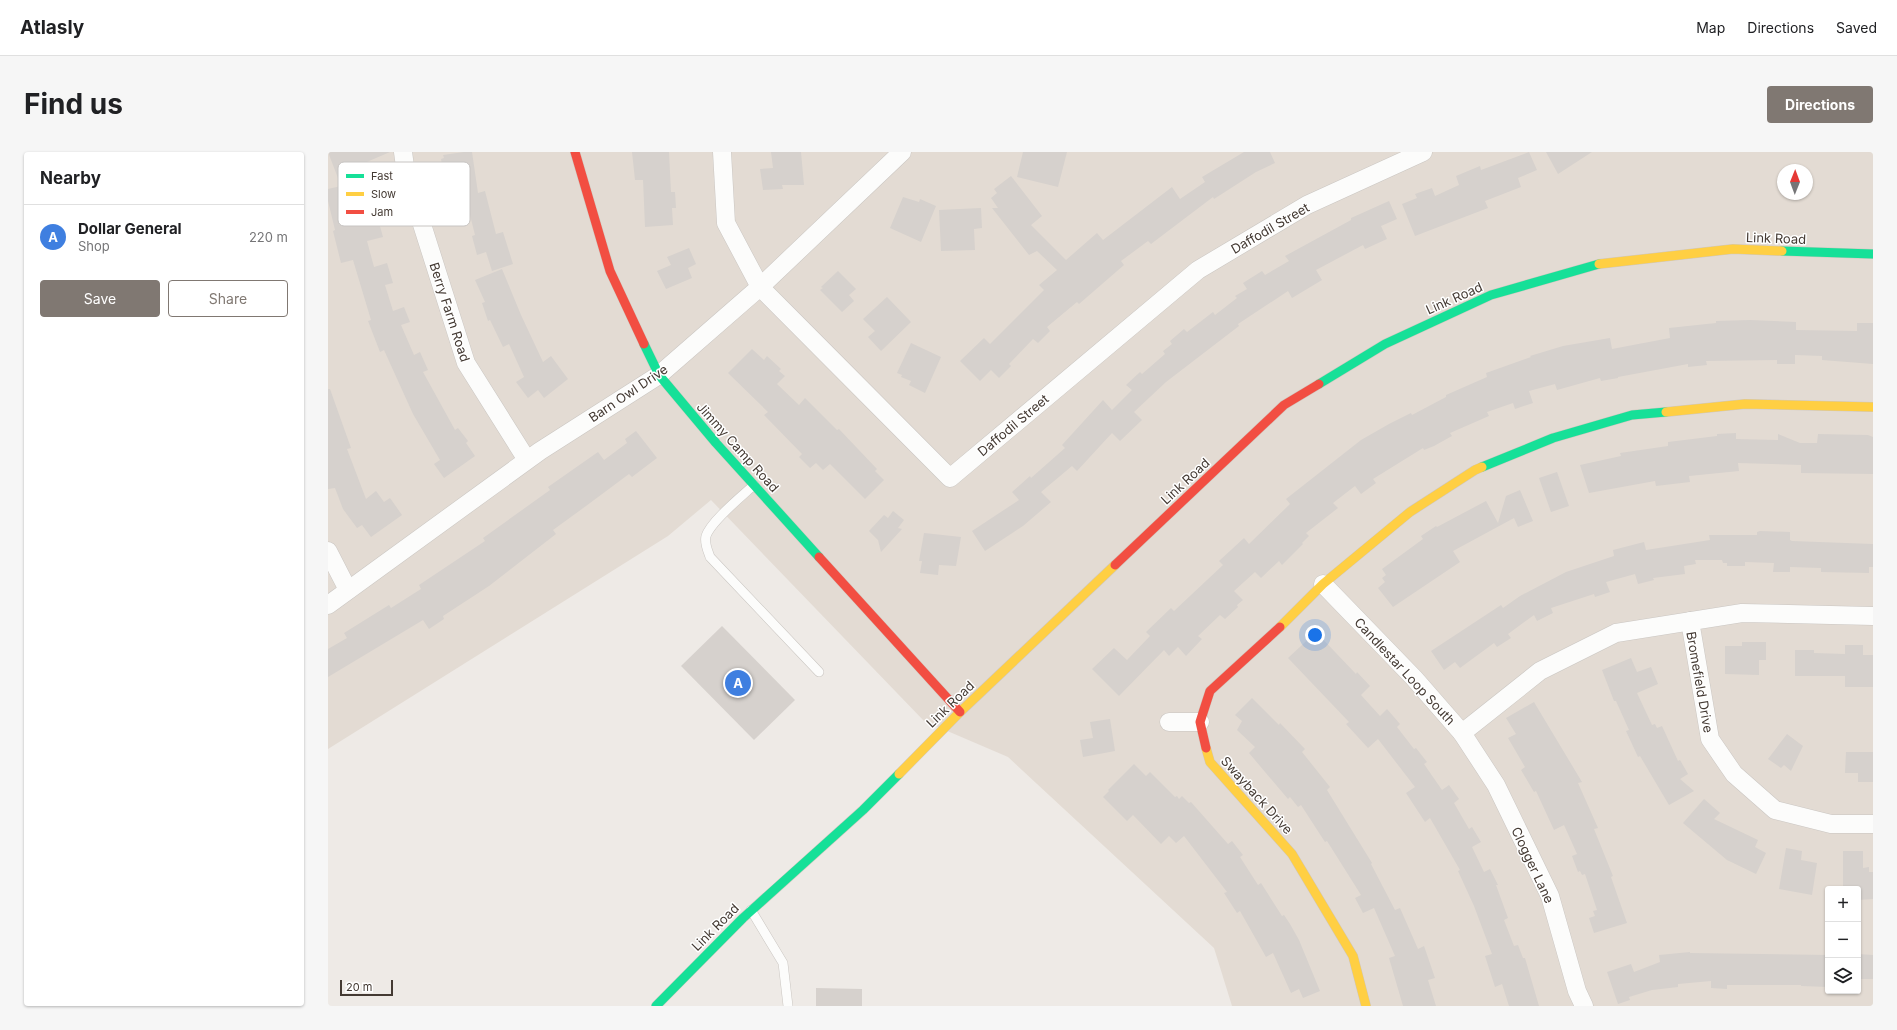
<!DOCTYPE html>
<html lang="en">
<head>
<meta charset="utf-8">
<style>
	body { margin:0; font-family:Inter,sans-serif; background:#f6f6f6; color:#202124 }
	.controls { position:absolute; right:12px; bottom:12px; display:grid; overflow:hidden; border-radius:4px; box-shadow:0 1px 3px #0004 }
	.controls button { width:36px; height:36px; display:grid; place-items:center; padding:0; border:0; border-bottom:1px solid #e0e0e0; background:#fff; color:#202124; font:20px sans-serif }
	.compass { position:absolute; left:1449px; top:12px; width:36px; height:36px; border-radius:50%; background:#fff; box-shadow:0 1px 3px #0004; rotate:1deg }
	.scale { position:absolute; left:12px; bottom:10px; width:53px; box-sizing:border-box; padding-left:4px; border:2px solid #443a33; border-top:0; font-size:11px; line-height:14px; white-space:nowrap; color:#443a33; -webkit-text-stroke:3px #fff; paint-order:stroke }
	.you { position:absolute; left:987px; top:483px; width:14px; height:14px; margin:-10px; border:3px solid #fff; border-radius:50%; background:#1a73e8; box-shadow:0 0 0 6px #1a73e833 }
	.badge { display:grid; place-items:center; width:26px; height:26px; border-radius:50%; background:#807872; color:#fff; font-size:13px; font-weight:700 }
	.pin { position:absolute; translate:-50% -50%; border:2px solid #fff; box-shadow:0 1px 4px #0006 }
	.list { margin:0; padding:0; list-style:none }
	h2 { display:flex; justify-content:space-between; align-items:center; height:52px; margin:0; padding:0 16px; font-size:17px }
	h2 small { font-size:13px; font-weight:400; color:#757577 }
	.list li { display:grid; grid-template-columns:26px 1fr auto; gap:12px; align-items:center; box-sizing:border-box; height:64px; padding:0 16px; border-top:1px solid #e0e0e0 }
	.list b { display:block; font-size:15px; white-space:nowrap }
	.list p { margin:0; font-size:13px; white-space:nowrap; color:#757577 }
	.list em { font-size:13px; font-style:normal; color:#757577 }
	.actions { display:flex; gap:8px; padding:12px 16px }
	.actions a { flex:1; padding:9px 0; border:1px solid #807872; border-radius:4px; text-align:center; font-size:14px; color:#807872 }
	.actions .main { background:#807872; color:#fff }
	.icon { flex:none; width:22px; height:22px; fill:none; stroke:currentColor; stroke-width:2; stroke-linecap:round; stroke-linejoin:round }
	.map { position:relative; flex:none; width:1545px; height:854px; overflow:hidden; border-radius:4px }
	header { display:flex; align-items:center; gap:24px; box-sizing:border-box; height:56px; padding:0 20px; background:#fff; border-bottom:1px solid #e0e0e0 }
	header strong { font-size:19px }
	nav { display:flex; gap:22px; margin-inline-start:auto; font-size:14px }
	.intro { display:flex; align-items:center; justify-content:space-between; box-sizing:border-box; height:96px; padding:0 24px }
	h1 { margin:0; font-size:28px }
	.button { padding:10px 18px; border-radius:4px; background:#807872; color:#fff; font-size:14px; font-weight:700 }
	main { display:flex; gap:24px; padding:0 24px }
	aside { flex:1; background:#fff; border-radius:4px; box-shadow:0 1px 3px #0004 }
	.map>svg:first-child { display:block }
	.residential { fill:#e3dbd3; fill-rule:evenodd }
	.building { fill:#d6d1cd }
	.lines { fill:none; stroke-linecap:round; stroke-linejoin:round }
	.lane-casing { stroke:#cac6c2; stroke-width:10 }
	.street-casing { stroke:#cac6c2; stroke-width:19 }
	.fast-casing { stroke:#cfc7be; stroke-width:10 }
	.slow-casing { stroke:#cfc7be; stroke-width:10 }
	.jam-casing { stroke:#cfc7be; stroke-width:10 }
	.lane { stroke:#fcfcfb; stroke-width:9 }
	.street { stroke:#fcfcfb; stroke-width:18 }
	.fast { stroke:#16e098; stroke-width:9 }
	.slow { stroke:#ffcf43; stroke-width:9 }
	.jam { stroke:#f24e42; stroke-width:9 }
	.labels { text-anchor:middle; stroke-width:3; stroke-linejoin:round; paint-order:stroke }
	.street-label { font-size:13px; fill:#443a33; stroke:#fff }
	.key { fill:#fff; stroke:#c7c4c2; stroke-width:1 }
	.key-label { font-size:11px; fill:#443a33 }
</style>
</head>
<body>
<header>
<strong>Atlasly</strong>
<nav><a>Map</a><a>Directions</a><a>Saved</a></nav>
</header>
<div class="intro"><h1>Find us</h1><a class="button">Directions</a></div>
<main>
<aside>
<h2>Nearby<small></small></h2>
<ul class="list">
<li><span class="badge" style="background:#3f7fe0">A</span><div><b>Dollar General</b><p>Shop</p></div><em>220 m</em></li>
</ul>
<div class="actions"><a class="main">Save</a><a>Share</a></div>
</aside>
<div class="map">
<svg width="1545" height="854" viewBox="0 0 1545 854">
	<rect width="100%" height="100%" fill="#eeeae6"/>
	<path class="residential" d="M 0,0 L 1545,0 L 1545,854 L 904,854 L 886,796 L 680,605 L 596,569 L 383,348 L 340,384 L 0,597 ZM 1455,18 L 1479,18 L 1479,42 L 1455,42 ZM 1500,737 L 1530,737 L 1530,839 L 1500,839 Z"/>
	<g class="building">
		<path d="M 0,0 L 62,0 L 34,12 L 48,68 L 50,67 L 55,85 L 39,89 L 46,115 L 59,111 L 65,131 L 57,133 L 65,159 L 76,155 L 82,170 L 73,173 L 86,203 L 92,200 L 100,218 L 95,220 L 127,278 L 130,276 L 140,289 L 138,291 L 147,304 L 116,326 L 106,312 L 112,308 L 85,262 L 56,198 L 52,200 L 40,169 L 43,168 L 25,108 L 13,111 L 5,79 L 7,78 L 0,49 L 0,37 L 13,34 Z"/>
		<path d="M 136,0 L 144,0 L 150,41 L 157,39 L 168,82 L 175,80 L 185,112 L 164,119 L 158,100 L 149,103 L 144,84 L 147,83 L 142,63 L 131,66 L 120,23 L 116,23 L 113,7 L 116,6 L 115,3 Z"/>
		<path d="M 304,0 L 341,0 L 343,40 L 347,40 L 348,56 L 344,56 L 345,73 L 317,75 L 315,28 L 307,28 Z"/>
		<path d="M 443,0 L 473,0 L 476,33 L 454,33 L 455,37 L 435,38 L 432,17 L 445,16 Z"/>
		<path d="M 695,0 L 739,0 L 730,35 L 689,25 Z"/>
		<path d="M 916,0 L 942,0 L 947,11 L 928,20 L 886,47 L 885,45 L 823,92 L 820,89 L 793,109 L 796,113 L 751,152 L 749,150 L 719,175 L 722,179 L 710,191 L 705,187 L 681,212 L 683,214 L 671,226 L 663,218 L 652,229 L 632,209 L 656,186 L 662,192 L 716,138 L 711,133 L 729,118 L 709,99 L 701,103 L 664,56 L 670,56 L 663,46 L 669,41 L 666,37 L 683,24 L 714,64 L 703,73 L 738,108 L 769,81 L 775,88 L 844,35 L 852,47 L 877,30 L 874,25 Z"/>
		<path d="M 1201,0 L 1209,18 L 1190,26 L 1193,35 L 1157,49 L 1160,56 L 1087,84 L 1074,52 L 1089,46 L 1087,42 L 1104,36 L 1107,44 L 1131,33 L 1128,24 L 1152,14 L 1153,18 Z"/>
		<path d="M 1218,0 L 1264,0 L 1230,22 Z"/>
		<path d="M 575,45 L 591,50 L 592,47 L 608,54 L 593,90 L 562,76 Z"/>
		<path d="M 1061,49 L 1069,67 L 1053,74 L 1059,87 L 1037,97 L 1035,93 L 988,118 L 994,128 L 964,146 L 960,139 L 910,172 L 911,174 L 838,230 L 806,260 L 814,268 L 792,289 L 784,281 L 749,319 L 744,314 L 713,340 L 723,350 L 695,374 L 657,399 L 644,379 L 691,348 L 684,340 L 702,324 L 703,326 L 737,296 L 734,293 L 775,248 L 784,258 L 804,238 L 798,233 L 812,220 L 814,222 L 837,202 L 835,199 L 844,192 L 842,189 L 856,177 L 859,180 L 885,160 L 887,163 L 909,146 L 907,144 L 919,137 L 915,131 L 934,119 L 937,123 L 961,109 L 957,104 L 1023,68 L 1023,66 Z"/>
		<path d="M 653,56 L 654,76 L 646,77 L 647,98 L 613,99 L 611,58 Z"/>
		<path d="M 361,96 L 368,112 L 360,116 L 364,126 L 338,137 L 329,119 L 343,113 L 339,105 Z"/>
		<path d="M 174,117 L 193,163 L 215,210 L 223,204 L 240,227 L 216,246 L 210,238 L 200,246 L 188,230 L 196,225 L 181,192 L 175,195 L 162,168 L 160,169 L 154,151 L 157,150 L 147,128 Z"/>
		<path d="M 510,119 L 528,137 L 521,143 L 526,149 L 514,160 L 492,138 L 495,136 L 493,135 Z"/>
		<path d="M 559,145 L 583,170 L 553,199 L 540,185 L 547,179 L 535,167 Z"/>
		<path d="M 1422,168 L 1468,170 L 1468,178 L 1529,179 L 1529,171 L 1545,171 L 1545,212 L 1494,208 L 1494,204 L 1467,203 L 1467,212 L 1449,212 L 1449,208 L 1378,209 L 1379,213 L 1360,215 L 1360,212 L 1290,225 L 1290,226 L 1273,229 L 1272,226 L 1229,238 L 1227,232 L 1201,239 L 1205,251 L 1187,257 L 1185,251 L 1159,260 L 1161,264 L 1122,281 L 1124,284 L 1106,294 L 1096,298 L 1095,296 L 1045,327 L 1048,331 L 1033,342 L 1027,334 L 1005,351 L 1010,356 L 978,381 L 981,384 L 974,391 L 975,392 L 954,413 L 951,409 L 933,426 L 927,420 L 906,439 L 915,448 L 909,453 L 910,455 L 897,467 L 892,463 L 870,484 L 874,487 L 858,504 L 850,495 L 841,504 L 836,498 L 791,544 L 764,517 L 786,496 L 799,508 L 822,484 L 818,480 L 843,456 L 846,459 L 895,413 L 891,409 L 916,386 L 921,392 L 962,352 L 958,347 L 1033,288 L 1061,272 L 1083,261 L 1084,263 L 1118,245 L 1118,243 L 1159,225 L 1158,221 L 1203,205 L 1202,204 L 1235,194 L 1282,186 L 1284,197 L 1342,186 L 1341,176 L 1388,171 L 1388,169 Z"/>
		<path d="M 583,191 L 613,205 L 597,241 L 581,233 L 583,229 L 573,225 L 574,223 L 569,221 Z"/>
		<path d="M 424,197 L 436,208 L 439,204 L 453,217 L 451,219 L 457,224 L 449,232 L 471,253 L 477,246 L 509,278 L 511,277 L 549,317 L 547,319 L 556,328 L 537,347 L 502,312 L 495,318 L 488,311 L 482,316 L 471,305 L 474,302 L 436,263 L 440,260 L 400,221 Z"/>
		<path d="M 0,237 L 2,237 L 23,296 L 19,297 L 38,347 L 48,339 L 56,350 L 62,346 L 74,363 L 43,385 L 34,373 L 29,376 L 15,357 L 7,336 L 0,337 Z"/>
		<path d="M 308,279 L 329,306 L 304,325 L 301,322 L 258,354 L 225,378 L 228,382 L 161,434 L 115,464 L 116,467 L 101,477 L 95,468 L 0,525 L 0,497 L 19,486 L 16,481 L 61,453 L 63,456 L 93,437 L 91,433 L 157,389 L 155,386 L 222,338 L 220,335 L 270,300 L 276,308 L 299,291 L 297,287 Z"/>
		<path d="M 1408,281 L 1408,287 L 1450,288 L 1450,282 L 1472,291 L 1489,291 L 1490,282 L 1540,283 L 1545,285 L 1545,322 L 1473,321 L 1473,313 L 1410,311 L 1411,319 L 1361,324 L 1362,330 L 1328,334 L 1327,329 L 1261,341 L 1252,313 L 1293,304 L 1292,301 L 1340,294 L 1340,290 L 1389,284 L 1389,282 Z"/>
		<path d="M 1229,320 L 1241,354 L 1223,360 L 1211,326 Z"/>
		<path d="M 1192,338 L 1205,369 L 1190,375 L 1186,366 L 1125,399 L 1132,410 L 1065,455 L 1050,436 L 1057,430 L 1054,426 L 1058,423 L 1054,417 L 1095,387 L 1093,384 L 1108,374 L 1109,375 L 1158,349 L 1170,371 L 1178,344 Z"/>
		<path d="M 565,359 L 576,368 L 570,376 L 574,377 L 553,400 L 550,388 L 541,379 L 556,363 L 560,366 Z"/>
		<path d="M 1432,379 L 1462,380 L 1462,388 L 1464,389 L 1545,392 L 1545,415 L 1541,415 L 1541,421 L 1493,420 L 1493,416 L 1462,415 L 1462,420 L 1445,420 L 1446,411 L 1417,410 L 1417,414 L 1399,414 L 1399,411 L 1395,411 L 1394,408 L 1367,408 L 1368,412 L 1356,414 L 1357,422 L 1325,426 L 1326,428 L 1310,432 L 1307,422 L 1278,430 L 1282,440 L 1267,445 L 1266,442 L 1223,456 L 1225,461 L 1209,469 L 1206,463 L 1180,482 L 1183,486 L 1169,495 L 1166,491 L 1132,516 L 1127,510 L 1116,518 L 1103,499 L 1173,453 L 1175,456 L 1192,444 L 1238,420 L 1286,404 L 1285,398 L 1316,390 L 1318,398 L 1382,388 L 1381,383 L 1429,383 L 1429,380 Z"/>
		<path d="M 596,381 L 633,385 L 628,414 L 611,413 L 610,423 L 592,421 L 594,409 L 591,409 Z"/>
		<path d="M 394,474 L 467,548 L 426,588 L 353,514 Z"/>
		<path d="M 988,480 L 1028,522 L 1029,520 L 1042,534 L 1033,543 L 1052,564 L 1059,557 L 1072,572 L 1069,575 L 1086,597 L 1088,596 L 1099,610 L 1096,612 L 1114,638 L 1121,633 L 1131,647 L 1126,651 L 1141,677 L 1144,675 L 1153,690 L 1144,695 L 1156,720 L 1162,717 L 1170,733 L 1168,733 L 1180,766 L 1176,768 L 1186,794 L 1190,793 L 1195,806 L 1197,806 L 1211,854 L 1181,854 L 1174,832 L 1167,835 L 1157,804 L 1164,802 L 1146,754 L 1130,719 L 1132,718 L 1102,666 L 1097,670 L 1078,641 L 1087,635 L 1050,587 L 1040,596 L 1018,572 L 1021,570 L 960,506 Z"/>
		<path d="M 1414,490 L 1438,490 L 1438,508 L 1431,508 L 1431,523 L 1397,522 L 1397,494 L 1414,494 Z"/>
		<path d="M 1517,493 L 1535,493 L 1535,503 L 1545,503 L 1545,535 L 1517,535 L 1517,524 L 1467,524 L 1467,498 L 1486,498 L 1486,501 L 1517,502 Z"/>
		<path d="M 1303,506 L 1309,520 L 1323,515 L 1330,532 L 1309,541 L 1324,573 L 1327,572 L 1329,576 L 1334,574 L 1350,609 L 1352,608 L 1360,622 L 1352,627 L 1366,639 L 1341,653 L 1312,604 L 1310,605 L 1298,579 L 1301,578 L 1288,549 L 1286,549 L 1274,518 Z"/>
		<path d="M 924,546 L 951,573 L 952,571 L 977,597 L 974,600 L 1002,635 L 999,638 L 1044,711 L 1043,712 L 1067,758 L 1072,756 L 1090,797 L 1096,794 L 1107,826 L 1100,828 L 1108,854 L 1075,854 L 1061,806 L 1067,804 L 1046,756 L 1035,761 L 1027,746 L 1033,743 L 999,689 L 997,690 L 973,653 L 970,655 L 962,645 L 960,647 L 921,601 L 927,595 L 909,578 L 914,569 L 907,563 Z"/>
		<path d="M 1206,550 L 1254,630 L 1250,631 L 1270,676 L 1266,677 L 1285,724 L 1283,725 L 1299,771 L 1266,781 L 1261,766 L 1267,764 L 1265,759 L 1269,758 L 1257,722 L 1254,723 L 1252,719 L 1250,720 L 1244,704 L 1249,702 L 1236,673 L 1226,678 L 1208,639 L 1206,640 L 1193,618 L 1197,615 L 1180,586 L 1188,582 L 1178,566 Z"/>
		<path d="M 782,567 L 787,599 L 755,605 L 752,588 L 765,586 L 762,570 Z"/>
		<path d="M 1459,582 L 1475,594 L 1463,619 L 1456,613 L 1453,616 L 1440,607 Z"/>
		<path d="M 1518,600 L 1545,600 L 1545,630 L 1530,630 L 1530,621 L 1517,621 Z"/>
		<path d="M 806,612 L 818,624 L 822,620 L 847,645 L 849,644 L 851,647 L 854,644 L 861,651 L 863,650 L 900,692 L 904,689 L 915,703 L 912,705 L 930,733 L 933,731 L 954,764 L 956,763 L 962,772 L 971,788 L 992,839 L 975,846 L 971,837 L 963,841 L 945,801 L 938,805 L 912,759 L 909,761 L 896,741 L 899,740 L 856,684 L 848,691 L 841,684 L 833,692 L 805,663 L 799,669 L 775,645 L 781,639 L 780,638 Z"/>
		<path d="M 1376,647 L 1392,661 L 1386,667 L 1430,688 L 1427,695 L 1438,701 L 1428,722 L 1399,708 L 1355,671 Z"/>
		<path d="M 1458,696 L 1474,699 L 1473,708 L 1489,711 L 1484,743 L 1451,737 Z"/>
		<path d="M 1515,699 L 1535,699 L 1535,716 L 1541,715 L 1541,720 L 1545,720 L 1545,747 L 1530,748 L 1530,737 L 1515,737 Z"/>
		<path d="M 1362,800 L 1362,801 L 1500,803 L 1500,835 L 1473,834 L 1473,833 L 1399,833 L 1399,837 L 1383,836 L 1383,829 L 1350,832 L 1350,835 L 1324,838 L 1301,845 L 1302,848 L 1290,852 L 1279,820 L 1303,812 L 1306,820 L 1332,810 L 1331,803 Z"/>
		<path d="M 1530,802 L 1545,803 L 1545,827 L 1530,827 Z"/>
		<path d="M 488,836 L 534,837 L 534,854 L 488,854 Z"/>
	</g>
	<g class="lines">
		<defs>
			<g id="lane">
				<path d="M 426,333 C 414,344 383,369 378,384 C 376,391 380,399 382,405 L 491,520"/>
				<path d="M 423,758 L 455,811 L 460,854"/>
			</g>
			<g id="street">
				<path d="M 75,0 L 78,22 L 138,211 L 199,308"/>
				<path d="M 394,0 L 398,71 L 432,135 L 622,326 L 870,118 L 979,53 L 1095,0"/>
				<path d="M 0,399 L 20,438"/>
				<path d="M 995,432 L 1086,526 L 1134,581 L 1212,519 L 1288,481 L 1414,461 L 1545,464"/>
				<path d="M 0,453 L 212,299 L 331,223 L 432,135 L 574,0"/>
				<path d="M 1362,469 L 1382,587 L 1406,622 L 1447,658 L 1503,672 L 1545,672"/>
				<path d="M 841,570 L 872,570"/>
				<path d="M 1134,581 L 1168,633 L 1222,744 L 1249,839 L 1256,854"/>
			</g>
			<g id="fast">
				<path d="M 1454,99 L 1545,102"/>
				<path d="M 316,192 L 331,223 L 388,291 L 491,405"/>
				<path d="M 991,232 L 1057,192 L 1163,143 L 1271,112"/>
				<path d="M 1154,315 L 1225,286 L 1304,263 L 1338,260"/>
				<path d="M 328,854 L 415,766 L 535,658 L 571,622"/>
			</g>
			<g id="slow">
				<path d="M 1271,112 L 1405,97 L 1454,99"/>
				<path d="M 1338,260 L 1417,252 L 1545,255"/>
				<path d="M 952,475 L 995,432 L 1082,360 L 1147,318 L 1154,315"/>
				<path d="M 878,596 L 882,610 L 964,702 L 1025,804 L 1038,854"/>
				<path d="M 571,622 L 632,560 L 787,413"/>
			</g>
			<g id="jam">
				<path d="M 247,0 L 282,119 L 316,192"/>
				<path d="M 491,405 L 632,560"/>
				<path d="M 787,413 L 956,253 L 991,232"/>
				<path d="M 878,596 L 872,570 L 882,539 L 952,475"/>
			</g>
		</defs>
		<use href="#lane" class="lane-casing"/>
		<use href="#street" class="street-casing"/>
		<use href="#fast" class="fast-casing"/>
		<use href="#slow" class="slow-casing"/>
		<use href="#jam" class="jam-casing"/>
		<use href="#lane" class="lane"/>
		<use href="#street" class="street"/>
		<use href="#fast" class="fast"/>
		<use href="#slow" class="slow"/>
		<use href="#jam" class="jam"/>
	</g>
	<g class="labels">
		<g class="street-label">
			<text transform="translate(942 76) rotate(-30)" y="5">Daffodil Street</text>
			<text transform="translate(1448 86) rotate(2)" y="5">Link Road</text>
			<text transform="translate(1126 146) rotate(-24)" y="5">Link Road</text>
			<text transform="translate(122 160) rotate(72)" y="5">Berry Farm Road</text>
			<text transform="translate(300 241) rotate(-34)" y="5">Barn Owl Drive</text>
			<text transform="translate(685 273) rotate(-40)" y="5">Daffodil Street</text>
			<text transform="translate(410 295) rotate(48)" y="5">Jimmy Camp Road</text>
			<text transform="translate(857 329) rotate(-43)" y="5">Link Road</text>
			<text transform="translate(1077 519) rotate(47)" y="5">Candlestar Loop South</text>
			<text transform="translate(1372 530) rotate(80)" y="5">Bromefield Drive</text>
			<text transform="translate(622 552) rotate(-44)" y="5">Link Road</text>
			<text transform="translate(929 643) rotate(48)" y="5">Swayback Drive</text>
			<text transform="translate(1205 713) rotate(65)" y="5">Clogger Lane</text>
			<text transform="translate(387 775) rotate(-45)" y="5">Link Road</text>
		</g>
	</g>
	<rect x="10" y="10" width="132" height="64" rx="6" class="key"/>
	<rect x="18" y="22" width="18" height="4" fill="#16e098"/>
	<rect x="18" y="40" width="18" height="4" fill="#ffcf43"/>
	<rect x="18" y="58" width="18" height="4" fill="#f24e42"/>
	<g class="key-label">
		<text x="43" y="28">Fast</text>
		<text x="43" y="46">Slow</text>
		<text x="43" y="64">Jam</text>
	</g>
</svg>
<div class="controls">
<button>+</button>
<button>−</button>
<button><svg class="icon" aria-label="layers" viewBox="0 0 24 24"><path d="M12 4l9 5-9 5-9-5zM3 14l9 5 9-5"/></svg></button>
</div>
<svg class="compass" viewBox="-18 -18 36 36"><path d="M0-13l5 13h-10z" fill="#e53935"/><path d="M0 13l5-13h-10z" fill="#757577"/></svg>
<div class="scale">20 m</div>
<div class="you"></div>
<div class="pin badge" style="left:410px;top:531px;background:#3f7fe0">A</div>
</div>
</main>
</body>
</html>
